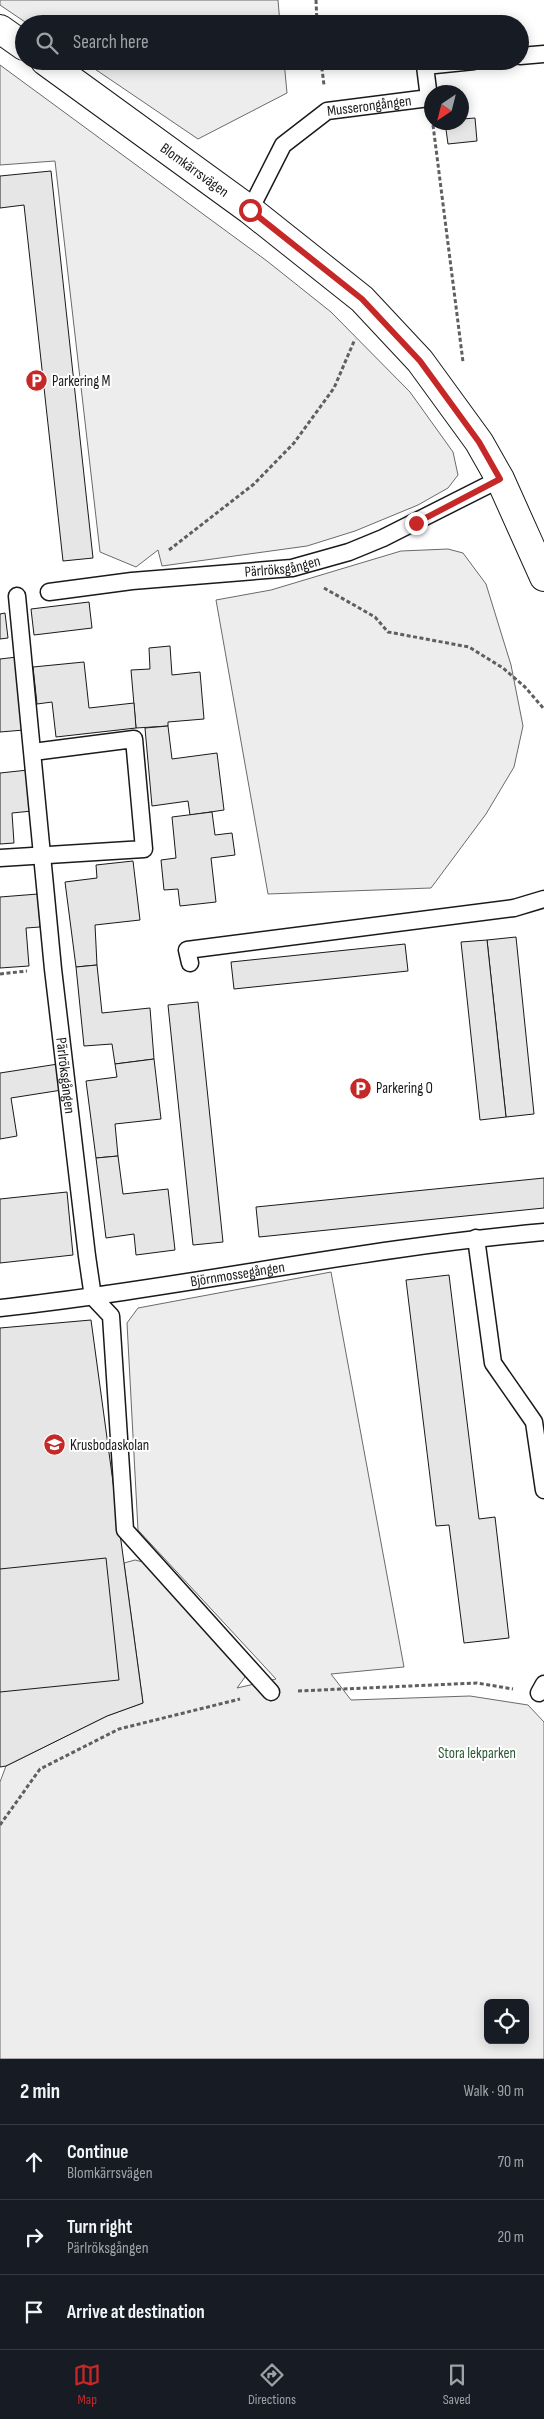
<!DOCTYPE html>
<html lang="en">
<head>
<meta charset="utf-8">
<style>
	body { margin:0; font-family:"Sofia Sans Condensed",sans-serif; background:#242831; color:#f1f3f6 }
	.controls { position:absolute; right:15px; bottom:15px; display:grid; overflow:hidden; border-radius:8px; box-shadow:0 2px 12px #0003 }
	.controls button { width:45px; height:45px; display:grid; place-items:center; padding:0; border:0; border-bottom:1px solid #363941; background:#171b24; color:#f1f3f6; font:25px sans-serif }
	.compass { position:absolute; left:424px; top:85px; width:45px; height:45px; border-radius:50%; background:#171b24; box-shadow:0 2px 12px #0003; rotate:215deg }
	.stop { position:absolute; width:15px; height:15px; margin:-11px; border:4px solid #c62828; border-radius:50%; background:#fff }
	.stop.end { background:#c62828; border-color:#fff; box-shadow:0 1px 5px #0008 }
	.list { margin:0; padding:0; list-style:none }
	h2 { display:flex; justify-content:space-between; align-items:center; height:65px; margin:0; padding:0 20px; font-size:21px }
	h2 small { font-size:16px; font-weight:400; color:#9ea1a6 }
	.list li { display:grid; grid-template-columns:32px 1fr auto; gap:15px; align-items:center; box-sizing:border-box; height:75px; padding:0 20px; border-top:1px solid #363941 }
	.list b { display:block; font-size:19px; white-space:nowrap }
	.list p { margin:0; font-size:16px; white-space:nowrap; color:#9ea1a6 }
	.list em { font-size:16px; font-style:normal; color:#9ea1a6 }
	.icon { flex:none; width:28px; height:28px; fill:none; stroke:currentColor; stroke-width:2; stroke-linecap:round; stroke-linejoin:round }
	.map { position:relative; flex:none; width:544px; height:2059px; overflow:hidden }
	.search { position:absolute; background:#171b24; box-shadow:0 2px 12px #0003; left:15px; right:15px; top:15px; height:55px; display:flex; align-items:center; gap:12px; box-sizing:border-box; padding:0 18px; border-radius:28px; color:#9ea1a6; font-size:19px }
	.sheet { height:290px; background:#171b24 }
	nav { display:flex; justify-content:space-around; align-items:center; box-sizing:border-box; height:70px; border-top:1px solid #363941; background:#171b24; font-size:14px; color:#9ea1a6 }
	nav a { display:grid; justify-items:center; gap:2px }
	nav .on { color:#c62828 }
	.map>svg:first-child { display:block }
	.green { fill:#ededed; stroke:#6a6a6a; fill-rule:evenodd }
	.building { fill:#e6e6e6; stroke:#1a1a1a }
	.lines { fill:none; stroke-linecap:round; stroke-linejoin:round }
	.service-casing { stroke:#1a1a1a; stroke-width:19 }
	.minor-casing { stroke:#1a1a1a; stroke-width:30 }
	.path { stroke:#5f5f5f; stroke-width:3; stroke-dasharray:4 2.5; stroke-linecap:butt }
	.service { stroke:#fff; stroke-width:16 }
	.minor { stroke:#fff; stroke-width:28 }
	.route { stroke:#c62828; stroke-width:6 }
	.labels { text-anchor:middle; stroke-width:4; stroke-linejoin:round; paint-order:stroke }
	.street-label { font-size:15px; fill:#1a1a1a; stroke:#fff }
	.poi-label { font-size:15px; fill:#1a1a1a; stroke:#fff; text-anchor:start }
	.park-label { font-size:15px; fill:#2b5a34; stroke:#fff }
</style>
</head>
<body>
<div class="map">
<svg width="544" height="2059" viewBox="0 0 544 2059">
	<rect width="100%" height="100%" fill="#fff"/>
	<g class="green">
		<path d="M 0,0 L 278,0 L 280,24 L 28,24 L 0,5 Z"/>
		<path d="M 83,61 L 284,61 L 287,93 L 198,139 Z"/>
		<path d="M 0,65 L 267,261 L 331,312 L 410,392 L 453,452 L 458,475 L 448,488 L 418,505 L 355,531 L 307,546 L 162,566 L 158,550 L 136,567 L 100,552 L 55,161 L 0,165 Z"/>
		<path d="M 448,549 L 463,553 L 486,584 L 511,665 L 523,726 L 514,767 L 486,814 L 431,888 L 268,894 L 216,600 L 271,590 L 401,551 Z"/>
		<path d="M 331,1272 L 404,1667 L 331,1674 L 351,1700 L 470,1696 L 528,1705 L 544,1722 L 544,2059 L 0,2059 L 0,1782 L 6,1766 L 107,1716 L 143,1703 L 124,1563 L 135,1560 L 147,1563 L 245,1667 L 245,1677 L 237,1688 L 276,1679 L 138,1530 L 127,1323 L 138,1308 ZM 488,2003 L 525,2003 L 525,2040 L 488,2040 Z"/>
	</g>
	<g class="building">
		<path d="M 475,118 L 477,141 L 448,144 L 445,122 L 462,122 L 462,119 Z"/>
		<path d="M 51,171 L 93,558 L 63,561 L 24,205 L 0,208 L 0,176 Z"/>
		<path d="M 89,602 L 92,628 L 34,635 L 31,609 Z"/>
		<path d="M 5,613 L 8,638 L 0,639 L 0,614 Z"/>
		<path d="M 170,646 L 172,675 L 200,672 L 204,719 L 168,722 L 168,726 L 136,728 L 131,670 L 150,669 L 149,648 Z"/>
		<path d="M 17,657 L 24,730 L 0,732 L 0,659 Z"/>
		<path d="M 84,662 L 89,708 L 134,703 L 136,728 L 56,737 L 52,702 L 37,704 L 33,667 Z"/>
		<path d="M 168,726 L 172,759 L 217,753 L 224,810 L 190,815 L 188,801 L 152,806 L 145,728 Z"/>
		<path d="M 28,770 L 32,811 L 12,813 L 14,843 L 0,844 L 0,773 Z"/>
		<path d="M 212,812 L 215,835 L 232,833 L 235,855 L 211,858 L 216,902 L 180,906 L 178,889 L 164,890 L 161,860 L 176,858 L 172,817 Z"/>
		<path d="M 133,861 L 140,920 L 95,925 L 97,965 L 76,967 L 65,882 L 97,878 L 96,865 Z"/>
		<path d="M 38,894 L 40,927 L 26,928 L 29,966 L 0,968 L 0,897 Z"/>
		<path d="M 516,937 L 534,1114 L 506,1117 L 487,940 Z"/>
		<path d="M 487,940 L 506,1117 L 480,1120 L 461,942 Z"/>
		<path d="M 405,944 L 408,971 L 234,989 L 231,962 Z"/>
		<path d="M 97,965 L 102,1013 L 150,1008 L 154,1059 L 115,1064 L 112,1044 L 84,1046 L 76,967 Z"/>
		<path d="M 198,1002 L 223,1242 L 193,1245 L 168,1005 Z"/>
		<path d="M 154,1059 L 161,1119 L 115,1124 L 118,1156 L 96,1158 L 86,1081 L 117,1077 L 115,1064 Z"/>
		<path d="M 58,1064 L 62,1090 L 11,1098 L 17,1136 L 0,1139 L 0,1073 Z"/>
		<path d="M 118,1156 L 123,1194 L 168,1189 L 175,1250 L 136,1255 L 134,1234 L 106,1238 L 96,1158 Z"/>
		<path d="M 544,1178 L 544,1208 L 259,1237 L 256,1207 Z"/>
		<path d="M 67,1192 L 73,1255 L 0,1263 L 0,1199 Z"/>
		<path d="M 449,1275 L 479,1519 L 495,1517 L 509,1638 L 464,1643 L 449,1525 L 436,1526 L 406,1280 Z"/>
		<path d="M 91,1320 L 143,1703 L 107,1716 L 6,1766 L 0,1767 L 0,1328 Z"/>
		<path d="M 106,1558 L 119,1680 L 0,1692 L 0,1569 Z"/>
	</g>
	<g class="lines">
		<defs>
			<g id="service">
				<path d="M 520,56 L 544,54"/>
				<path id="s1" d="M 250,210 L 283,145 L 327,111 L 429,98 L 425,66 L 474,61"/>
				<path id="s2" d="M 49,592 L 132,581 L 292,568 L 349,552 L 383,538 L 500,479"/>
				<path id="s3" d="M 17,596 L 53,969 L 87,1256 L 93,1297 L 111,1316 L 125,1530 L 271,1692"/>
				<path d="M 0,858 L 144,849 L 134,739 L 33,752"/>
				<path d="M 190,963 L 187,950 L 514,908 L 544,899"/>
				<path d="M 476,1238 L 493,1363 L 534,1422 L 544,1490"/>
				<path id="s4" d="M 0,1308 C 182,1288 362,1248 544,1232"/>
				<path d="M 539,1693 L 544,1684"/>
			</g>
			<g id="minor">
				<path d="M 0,29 L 24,46"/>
				<path id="s5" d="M 45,61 L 250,210 L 362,299 L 420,361 L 479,442 L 500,479 L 544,577"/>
			</g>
		</defs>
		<use href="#service" class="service-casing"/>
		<use href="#minor" class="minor-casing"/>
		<g class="path">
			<path d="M 316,0 L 317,24"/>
			<path d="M 321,61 L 324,85"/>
			<path d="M 433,125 L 463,362"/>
			<path d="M 169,550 L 254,484 L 294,443 L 334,388 L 355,339"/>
			<path d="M 324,588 L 375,617 L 388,632 L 469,647 L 503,668 L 525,687 L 544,709"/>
			<path d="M 0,974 L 27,971"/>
			<path d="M 298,1691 L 477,1683 L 513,1689"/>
			<path d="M 0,1825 L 40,1769 L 119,1729 L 240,1699"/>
		</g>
		<use href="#service" class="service"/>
		<use href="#minor" class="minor"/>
	</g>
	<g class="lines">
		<path class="route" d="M 250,210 L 362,299 L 420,361 L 479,442 L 500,479 L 416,523"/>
	</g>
	<defs>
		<symbol id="parking-disc" viewBox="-11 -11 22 22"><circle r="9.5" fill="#c62828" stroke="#fff"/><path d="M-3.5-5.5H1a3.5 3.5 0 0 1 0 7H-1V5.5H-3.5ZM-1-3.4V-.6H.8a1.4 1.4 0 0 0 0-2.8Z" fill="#fff"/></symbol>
		<symbol id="school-disc" viewBox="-11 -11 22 22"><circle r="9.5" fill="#c62828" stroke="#fff"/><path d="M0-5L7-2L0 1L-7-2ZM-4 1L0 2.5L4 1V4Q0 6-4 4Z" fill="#fff"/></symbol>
	</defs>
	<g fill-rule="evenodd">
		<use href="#parking-disc" x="24" y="368" width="25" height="25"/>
		<use href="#parking-disc" x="348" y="1076" width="25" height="25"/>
		<use href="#school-disc" x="42" y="1432" width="25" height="25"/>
	</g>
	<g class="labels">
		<g class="street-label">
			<text dy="5" stroke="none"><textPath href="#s1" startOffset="171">Musserongången</textPath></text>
			<text dy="5" stroke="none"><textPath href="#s5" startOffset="185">Blomkärrsvägen</textPath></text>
			<text dy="5" stroke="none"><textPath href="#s2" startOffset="235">Pärlröksgången</textPath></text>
			<text dy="5" stroke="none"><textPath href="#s3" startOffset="482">Pärlröksgången</textPath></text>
			<text dy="5" stroke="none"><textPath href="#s4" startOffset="240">Björnmossegången</textPath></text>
		</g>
		<g class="poi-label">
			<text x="52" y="386">Parkering M</text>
			<text x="376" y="1093">Parkering O</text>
			<text x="70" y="1450">Krusbodaskolan</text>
		</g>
		<g class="park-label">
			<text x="477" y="1758">Stora lekparken</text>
		</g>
	</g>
</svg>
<div class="controls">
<button><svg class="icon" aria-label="locate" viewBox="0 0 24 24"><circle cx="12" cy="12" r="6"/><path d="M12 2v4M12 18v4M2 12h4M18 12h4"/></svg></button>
</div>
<svg class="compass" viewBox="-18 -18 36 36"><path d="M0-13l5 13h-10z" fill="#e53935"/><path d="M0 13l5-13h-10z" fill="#9ea1a6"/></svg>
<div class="stop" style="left:250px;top:210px"></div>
<div class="stop end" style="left:416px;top:523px"></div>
<div class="search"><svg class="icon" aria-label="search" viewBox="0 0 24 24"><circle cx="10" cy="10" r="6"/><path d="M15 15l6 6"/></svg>Search here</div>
</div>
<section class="sheet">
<h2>2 min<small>Walk · 90 m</small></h2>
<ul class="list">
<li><svg class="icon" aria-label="ahead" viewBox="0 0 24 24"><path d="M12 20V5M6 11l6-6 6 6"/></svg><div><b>Continue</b><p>Blomkärrsvägen</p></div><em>70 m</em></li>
<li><svg class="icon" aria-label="right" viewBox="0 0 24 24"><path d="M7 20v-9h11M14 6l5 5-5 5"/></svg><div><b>Turn right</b><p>Pärlröksgången</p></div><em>20 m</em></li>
<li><svg class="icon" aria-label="arrive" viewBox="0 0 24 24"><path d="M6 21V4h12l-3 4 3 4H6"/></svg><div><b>Arrive at destination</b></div></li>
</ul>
</section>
<nav>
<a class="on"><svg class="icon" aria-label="map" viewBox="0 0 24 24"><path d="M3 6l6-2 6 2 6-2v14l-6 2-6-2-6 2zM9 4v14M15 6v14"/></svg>Map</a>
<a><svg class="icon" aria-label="directions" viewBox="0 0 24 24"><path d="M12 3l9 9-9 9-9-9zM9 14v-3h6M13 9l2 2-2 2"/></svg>Directions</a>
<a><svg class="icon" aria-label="saved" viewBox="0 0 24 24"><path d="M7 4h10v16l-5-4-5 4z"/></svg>Saved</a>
</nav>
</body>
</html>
